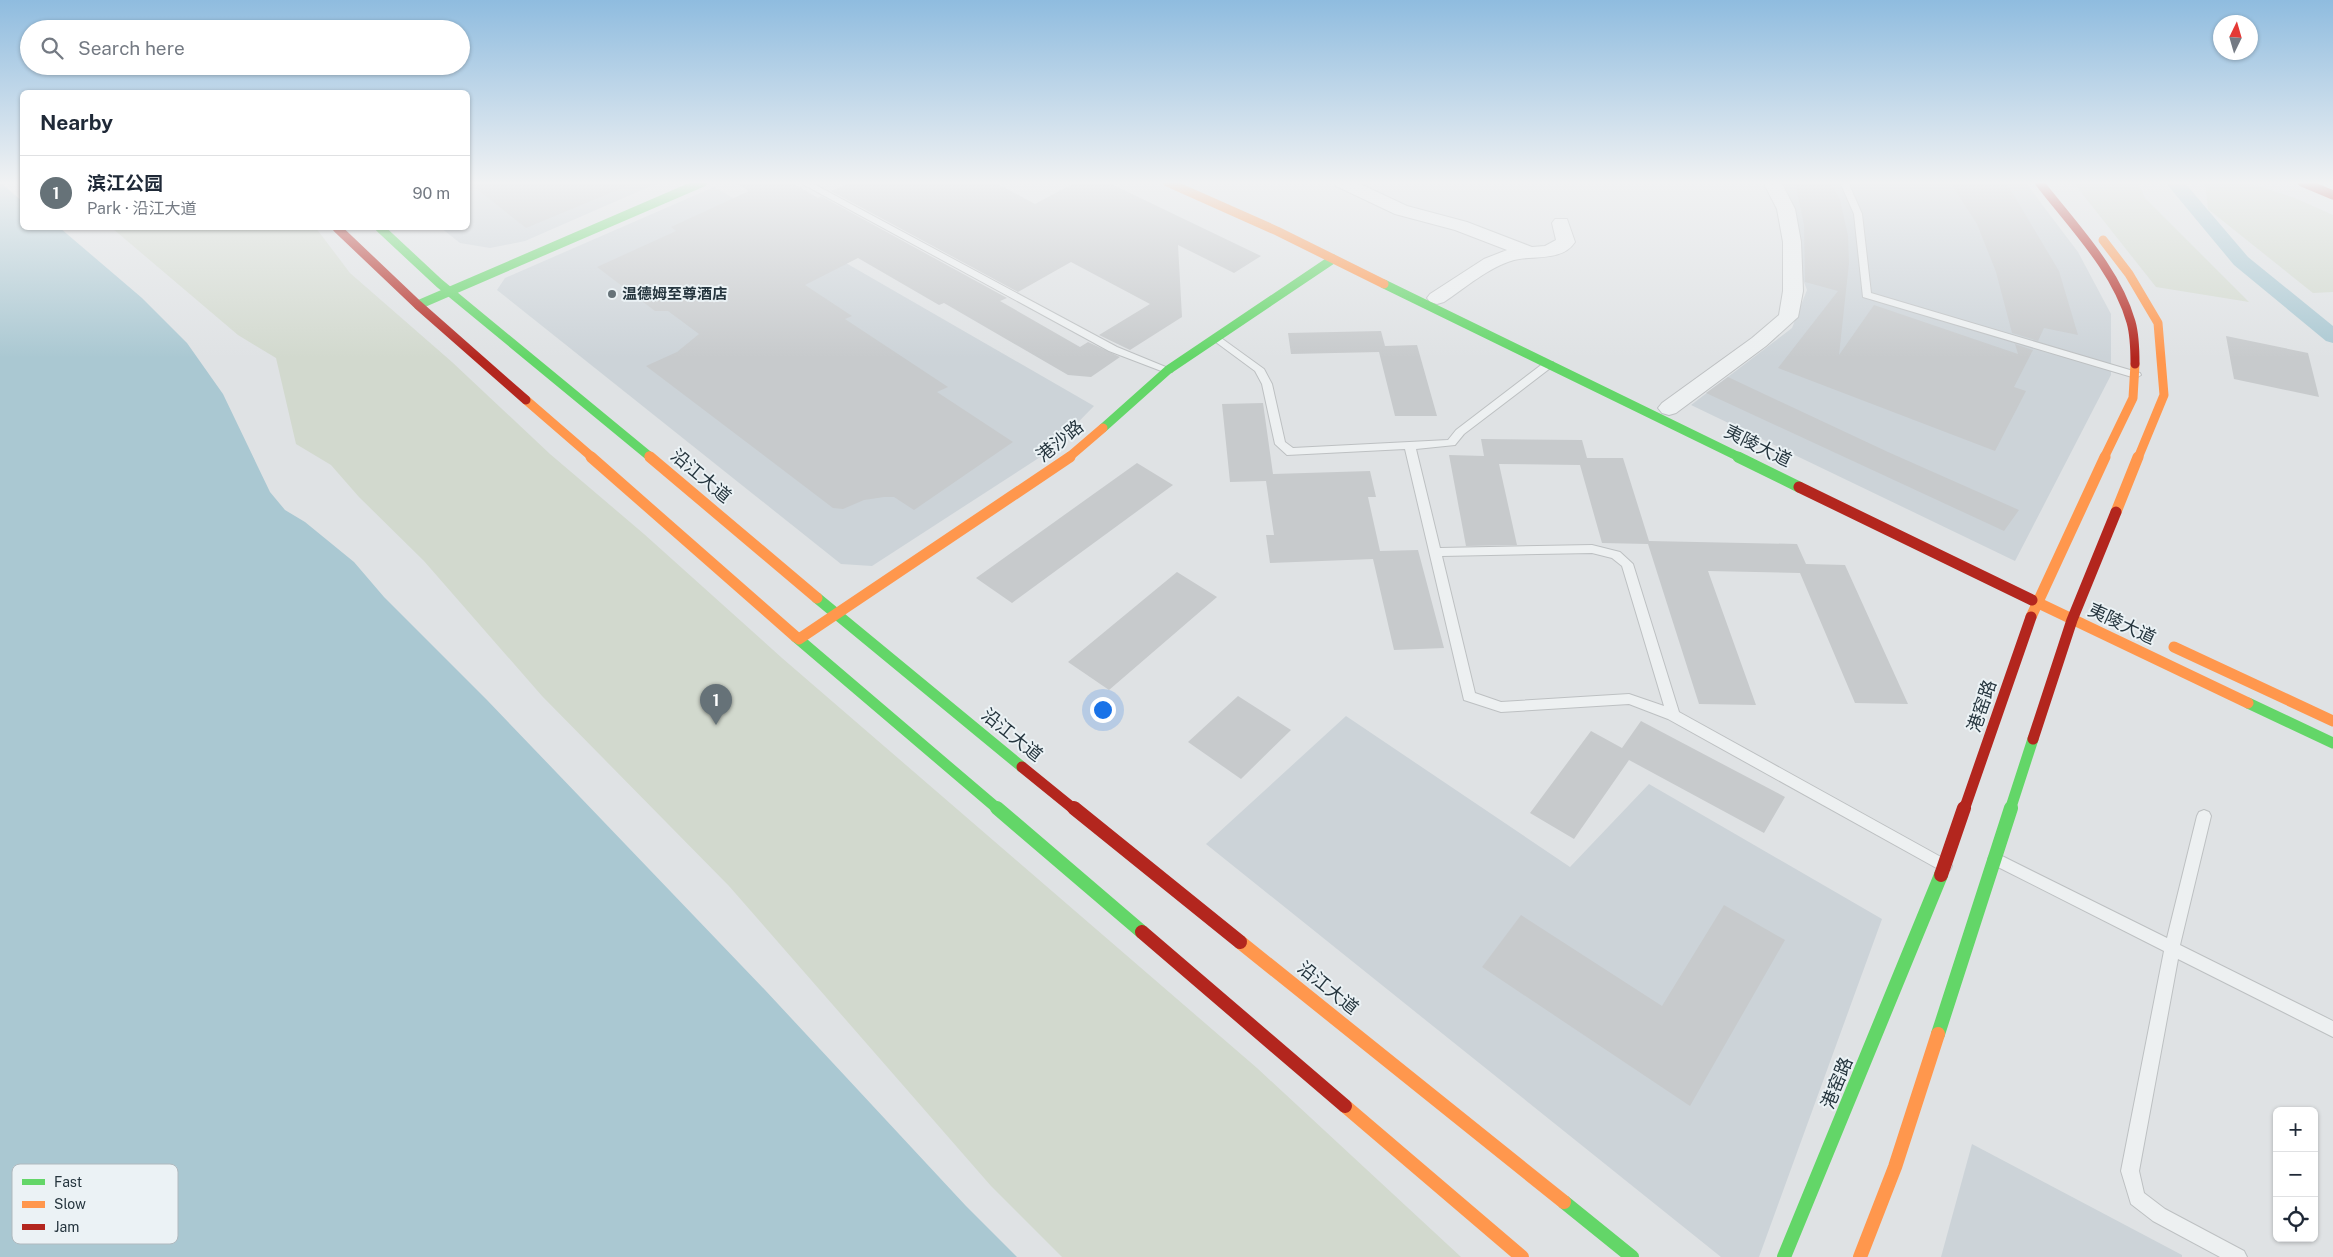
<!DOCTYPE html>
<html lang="en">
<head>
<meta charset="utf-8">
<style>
	body { margin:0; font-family:"Public Sans","Noto Sans SC",sans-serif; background:#f6f6f7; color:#1f2937 }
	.controls { position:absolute; right:15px; bottom:15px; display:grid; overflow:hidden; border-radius:8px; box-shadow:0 1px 4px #0004 }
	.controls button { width:45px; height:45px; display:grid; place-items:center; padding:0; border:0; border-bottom:1px solid #e0e1e3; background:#fff; color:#1f2937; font:25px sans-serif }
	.compass { position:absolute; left:2213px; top:15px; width:45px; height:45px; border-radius:50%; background:#fff; box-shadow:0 1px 4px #0004; rotate:5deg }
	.you { position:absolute; left:1102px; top:709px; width:18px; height:18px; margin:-12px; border:4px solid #fff; border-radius:50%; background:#1a73e8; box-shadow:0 0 0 8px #1a73e833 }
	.badge { display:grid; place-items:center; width:32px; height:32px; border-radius:50%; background:#667278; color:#fff; font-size:16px; font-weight:700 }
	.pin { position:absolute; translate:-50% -41px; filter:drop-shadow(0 1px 2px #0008) }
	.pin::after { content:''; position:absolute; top:26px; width:18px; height:15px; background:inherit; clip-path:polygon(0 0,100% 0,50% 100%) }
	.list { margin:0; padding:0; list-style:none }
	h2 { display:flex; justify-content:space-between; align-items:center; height:65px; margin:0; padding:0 20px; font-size:21px }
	h2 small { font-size:16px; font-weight:400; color:#747a83 }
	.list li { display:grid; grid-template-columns:32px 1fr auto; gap:15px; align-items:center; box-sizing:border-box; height:75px; padding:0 20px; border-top:1px solid #e0e1e3 }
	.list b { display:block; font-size:19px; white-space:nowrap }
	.list p { margin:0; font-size:16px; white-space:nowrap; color:#747a83 }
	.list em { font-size:16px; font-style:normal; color:#747a83 }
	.icon { flex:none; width:28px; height:28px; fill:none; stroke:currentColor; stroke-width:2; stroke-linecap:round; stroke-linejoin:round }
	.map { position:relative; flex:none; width:2333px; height:1257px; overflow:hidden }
	.search { position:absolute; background:#fff; box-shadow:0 1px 4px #0004; left:20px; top:20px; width:450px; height:55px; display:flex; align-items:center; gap:12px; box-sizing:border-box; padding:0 18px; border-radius:28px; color:#747a83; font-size:19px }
	.panel { position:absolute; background:#fff; box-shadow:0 1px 4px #0004; left:20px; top:90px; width:450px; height:140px; border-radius:8px }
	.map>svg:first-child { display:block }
	.built { fill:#ccd3d8 }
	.green { fill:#d2d9ce }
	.water { fill:#aac8d2 }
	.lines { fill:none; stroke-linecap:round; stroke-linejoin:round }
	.canal { fill:#aac8d2; fill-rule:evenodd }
	.building { fill:#c7cacc }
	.lane-casing { stroke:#bdc0c2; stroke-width:2 }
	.street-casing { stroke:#bdc0c2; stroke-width:2 }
	.lane { fill:#edf0f1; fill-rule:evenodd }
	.street { fill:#edf0f1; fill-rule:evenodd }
	.fast-far2 { stroke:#63d668; stroke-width:9 }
	.fast-far1 { stroke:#63d668; stroke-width:11 }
	.fast { stroke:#63d668; stroke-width:14 }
	.slow-far2 { stroke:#ff974d; stroke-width:9 }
	.slow-far1 { stroke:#ff974d; stroke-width:11 }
	.slow { stroke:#ff974d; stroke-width:14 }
	.jam-far2 { stroke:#b3261e; stroke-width:9 }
	.jam-far1 { stroke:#b3261e; stroke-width:11 }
	.jam { stroke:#b3261e; stroke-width:14 }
	.poi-dot { fill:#667278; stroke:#ebf2f5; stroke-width:2 }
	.labels { text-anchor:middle; stroke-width:4; stroke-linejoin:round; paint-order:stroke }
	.far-poi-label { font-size:15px; font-weight:bold; fill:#25353e; stroke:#ebf2f5; text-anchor:start }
	.street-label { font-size:18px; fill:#25353e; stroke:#ebf2f5 }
	.key { fill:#ebf2f5; stroke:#b0b9be; stroke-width:1 }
	.key-label { font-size:14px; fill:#25353e }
</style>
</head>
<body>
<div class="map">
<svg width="2333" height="1257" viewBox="0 0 2333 1257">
	<rect width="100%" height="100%" fill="#dfe2e4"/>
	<g class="built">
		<path d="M 468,182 L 660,182 L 525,241 L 490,248 L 460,243 L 441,228 L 468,228 Z"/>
		<path d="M 1765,182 L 2025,182 L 2078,252 L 2111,314 L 2111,375 L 2015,561 L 1691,405 L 1792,328 L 1807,290 Z"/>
		<path d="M 714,187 L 1094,406 L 1051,450 L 872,566 L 841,564 L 497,290 L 505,278 Z"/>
		<path d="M 1346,716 L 1570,867 L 1649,784 L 1882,919 L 1759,1257 L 1721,1257 L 1206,844 Z"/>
		<path d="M 1972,1144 L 2182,1255 L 2182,1257 L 1941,1257 Z"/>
	</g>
	<g class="green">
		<path d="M 2073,182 L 2138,182 L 2145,198 L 2249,302 L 2156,287 Z"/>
		<path d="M 2205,182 L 2246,182 L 2295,198 L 2333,215 L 2333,292 L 2313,293 L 2208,209 Z"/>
		<path d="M 112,228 L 316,228 L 350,273 L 452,362 L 550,454 L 644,534 L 782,658 L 1257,1068 L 1461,1257 L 1062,1257 L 991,1186 L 729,886 L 542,696 L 424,561 L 359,497 L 331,465 L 296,444 L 276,358 L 238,335 Z"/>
	</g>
	<path class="water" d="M 0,182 L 22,201 L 22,228 L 60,228 L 142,298 L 187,343 L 223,394 L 270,492 L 285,510 L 305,522 L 354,562 L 384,597 L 487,700 L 765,990 L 966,1206 L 1017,1257 L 0,1257 Z"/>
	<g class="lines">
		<path class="canal" d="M 2165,182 L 2184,182 L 2248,257 L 2333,326 L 2333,343 L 2326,341 L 2234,265 Z"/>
	</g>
	<g class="building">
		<path d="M 468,182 L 634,182 L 634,183 L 526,228 Z"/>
		<path d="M 734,182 L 791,182 L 818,198 L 821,196 L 1007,298 L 1000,301 L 1080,347 L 1088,342 L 1120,357 L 1091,377 L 1068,375 L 944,303 L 939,305 L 858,258 L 805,285 L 852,316 L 845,319 L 948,387 L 937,392 L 1013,442 L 914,510 L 894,497 L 884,497 L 864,500 L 843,509 L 833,508 L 646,366 L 677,352 L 699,334 L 668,311 L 655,311 L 597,267 L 676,231 L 671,227 L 749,191 Z"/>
		<path d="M 852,182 L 994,182 L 1035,204 L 1076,182 L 1107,182 L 1261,256 L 1234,273 L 1178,245 L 1182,317 L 1130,350 L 1099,335 L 1150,304 L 1071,262 L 1018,292 L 831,191 Z"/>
		<path d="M 1795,182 L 1831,182 L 1840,200 L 1848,236 L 1849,263 L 1839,355 L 1874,305 L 2018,354 L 2015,344 L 2033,350 L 2014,387 L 2026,391 L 1995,451 L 1778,368 L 1838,291 L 1805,282 L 1804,225 Z"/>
		<path d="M 1950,182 L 2006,182 L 2059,271 L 2078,335 L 2044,328 L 2038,341 L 2012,333 L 1996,272 L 1977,224 Z"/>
		<path d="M 1381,331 L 1385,346 L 1417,345 L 1437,416 L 1395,416 L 1379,352 L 1291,354 L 1288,333 Z"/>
		<path d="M 2226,336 L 2308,353 L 2319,397 L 2234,379 Z"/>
		<path d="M 1728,377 L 1888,452 L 2019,510 L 2004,531 L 1706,393 Z"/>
		<path d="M 1263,403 L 1273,474 L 1370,471 L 1376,497 L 1368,497 L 1380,551 L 1418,550 L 1444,648 L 1394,650 L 1373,559 L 1270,563 L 1266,535 L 1274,535 L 1266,481 L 1230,482 L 1222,404 Z"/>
		<path d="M 1481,439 L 1582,440 L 1587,458 L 1623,458 L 1649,541 L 1797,544 L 1806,564 L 1845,565 L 1908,704 L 1855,703 L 1800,573 L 1708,571 L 1756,705 L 1699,704 L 1648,544 L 1602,543 L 1580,465 L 1499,464 L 1517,545 L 1466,546 L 1449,455 L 1484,456 Z"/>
		<path d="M 1137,463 L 1173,485 L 1012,603 L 976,578 Z"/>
		<path d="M 1177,572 L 1217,597 L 1109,690 L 1068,662 Z"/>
		<path d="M 1238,696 L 1291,730 L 1241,779 L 1188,742 Z"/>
		<path d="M 1641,721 L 1785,797 L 1764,833 L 1629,760 L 1574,839 L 1530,813 L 1591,731 L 1622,748 Z"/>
		<path d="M 1724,905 L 1785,940 L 1690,1106 L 1482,967 L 1521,915 L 1662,1006 Z"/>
	</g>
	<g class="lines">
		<defs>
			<g id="lane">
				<path d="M 799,182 L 810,182 L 1117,347 L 1173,370 L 1172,372 L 1164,372 L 1109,351 Z"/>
				<path d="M 1840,182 L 1848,182 L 1862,214 L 1871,293 L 2140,373 L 2141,375 L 2136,378 L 2132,377 L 1863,297 L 1854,214 Z"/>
				<path d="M 1217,335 L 1264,369 L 1272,384 L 1285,442 L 1293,448 L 1448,440 L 1456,430 L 1545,362 L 1553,362 L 1553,366 L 1464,434 L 1455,445 L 1416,449 L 1440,548 L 1592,545 L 1620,552 L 1633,564 L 1679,712 L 1950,862 L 1952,866 L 1950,870 L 1945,872 L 1940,870 L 1668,719 L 1629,704 L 1501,712 L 1464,700 L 1405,449 L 1287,455 L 1275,444 L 1262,384 L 1255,371 L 1213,340 L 1213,336 ZM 1592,553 L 1612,558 L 1622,566 L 1664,706 L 1629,694 L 1501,702 L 1475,693 L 1442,556 Z"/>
				<path d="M 2204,810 L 2209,812 L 2211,816 L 2180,945 L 2333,1021 L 2333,1037 L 2178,959 L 2139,1171 L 2144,1193 L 2165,1209 L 2244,1251 L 2247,1257 L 2220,1257 L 2153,1221 L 2131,1204 L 2121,1171 L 2164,951 L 1990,863 L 1988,859 L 1990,855 L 1995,853 L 2000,855 L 2167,938 L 2197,816 L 2199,812 Z"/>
			</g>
			<g id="street">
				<path d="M 1334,182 L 1356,182 L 1407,206 L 1467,222 L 1532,247 L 1545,246 L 1556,240 L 1552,223 L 1555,219 L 1567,219 L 1575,242 C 1562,262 1533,255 1514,260 C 1489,267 1465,288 1444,302 L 1437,304 L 1430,302 L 1427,298 L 1430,294 L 1484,259 L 1507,250 L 1455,230 L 1395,214 L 1336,186 Z"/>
				<path d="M 1763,182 L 1781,182 L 1795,209 L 1801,242 L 1803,291 L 1798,317 L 1766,346 L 1676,413 L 1669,415 L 1662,413 L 1658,408 L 1662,403 L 1752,338 L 1779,315 L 1783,291 L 1783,242 L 1777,209 Z"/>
			</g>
		</defs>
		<use href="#lane" class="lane-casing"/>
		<use href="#street" class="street-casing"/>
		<use href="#lane" class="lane"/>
		<use href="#street" class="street"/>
		<g class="fast-far2">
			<path d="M 380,228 L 439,283 L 649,456"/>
			<path d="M 1384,284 L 1741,458"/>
			<path d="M 418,305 L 703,182"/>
			<path d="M 1103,428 L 1168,370 L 1333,259"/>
		</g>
		<g class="fast-far1">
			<path d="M 1738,457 L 1799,487"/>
			<path d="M 817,598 L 1022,767"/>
			<path d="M 796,637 L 999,810"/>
			<path d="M 2248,703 L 2333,743"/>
			<path d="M 2010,810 L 2033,739"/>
		</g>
		<g class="fast">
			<path d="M 997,808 L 1142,932"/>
			<path d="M 1938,1034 L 2011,808"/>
			<path d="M 1564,1202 L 1632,1257"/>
			<path d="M 1784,1257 L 1941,875"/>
		</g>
		<g class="slow-far2">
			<path d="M 1167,182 L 1277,231 L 1384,284"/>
			<path d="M 2103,240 L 2129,274 L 2158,323 L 2164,395 L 2138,458"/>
			<path d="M 526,400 L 593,458"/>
			<path d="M 649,456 L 652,458"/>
			<path d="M 1068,458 L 1103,428"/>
			<path d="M 2104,458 L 2133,398 L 2135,364"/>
		</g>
		<g class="slow-far1">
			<path d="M 591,457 L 796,637"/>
			<path d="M 650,457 L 817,598"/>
			<path d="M 2116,512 L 2138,457"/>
			<path d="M 2032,600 L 2248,703"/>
			<path d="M 2031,617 L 2105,457"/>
			<path d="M 799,639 L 1070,457"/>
			<path d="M 2174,647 L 2333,721"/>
		</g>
		<g class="slow">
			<path d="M 1240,942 L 1564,1202"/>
			<path d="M 1345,1106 L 1522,1257"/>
			<path d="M 1860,1257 L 1895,1167 L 1938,1034"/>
		</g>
		<g class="jam-far2">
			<path d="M 2039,182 C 2072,225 2116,269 2131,322 C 2135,336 2135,350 2135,364"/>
			<path d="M 2302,182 L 2333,195"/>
			<path d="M 337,228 L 418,305 L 526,400"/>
		</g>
		<g class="jam-far1">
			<path d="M 1799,487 L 2032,600"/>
			<path d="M 2033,739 L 2072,620 L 2116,512"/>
			<path d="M 1022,767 L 1075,810"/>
			<path d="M 1964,810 L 2031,617"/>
		</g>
		<g class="jam">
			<path d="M 1074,808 L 1240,942"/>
			<path d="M 1941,875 L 1964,808"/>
			<path d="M 1142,932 L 1345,1106"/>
		</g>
	</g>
	<linearGradient id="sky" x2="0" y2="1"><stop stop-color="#8fbcdf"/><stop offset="0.51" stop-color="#f1f2f3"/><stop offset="1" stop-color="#f1f2f3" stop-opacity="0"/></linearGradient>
	<rect width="2333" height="358" fill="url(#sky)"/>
	<circle class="poi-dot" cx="612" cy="294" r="5"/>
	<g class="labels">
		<g class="far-poi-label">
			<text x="622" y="299">温德姆至尊酒店</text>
		</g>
		<g class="street-label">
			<text transform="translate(1060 441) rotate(-39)" y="6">港沙路</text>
			<text transform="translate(1758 446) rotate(26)" y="6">夷陵大道</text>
			<text transform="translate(701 476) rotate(40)" y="6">沿江大道</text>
			<text transform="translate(2122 624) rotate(25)" y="6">夷陵大道</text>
			<text transform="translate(1982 706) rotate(-71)" y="6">港窑路</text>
			<text transform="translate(1012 735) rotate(39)" y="6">沿江大道</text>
			<text transform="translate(1328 988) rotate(39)" y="6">沿江大道</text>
			<text transform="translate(1837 1083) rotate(-68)" y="6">港窑路</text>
		</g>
	</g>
	<rect x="12" y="1164" width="166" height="80" rx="8" class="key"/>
	<rect x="22" y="1179" width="23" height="6" fill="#63d668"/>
	<rect x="22" y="1201" width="23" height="7" fill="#ff974d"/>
	<rect x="22" y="1224" width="23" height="6" fill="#b3261e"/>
	<g class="key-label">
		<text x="54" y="1187">Fast</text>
		<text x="54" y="1209">Slow</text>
		<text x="54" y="1232">Jam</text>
	</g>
</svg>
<div class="controls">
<button>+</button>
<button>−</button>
<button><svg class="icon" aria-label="locate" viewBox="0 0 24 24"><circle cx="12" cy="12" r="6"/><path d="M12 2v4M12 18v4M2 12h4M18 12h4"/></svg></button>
</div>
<svg class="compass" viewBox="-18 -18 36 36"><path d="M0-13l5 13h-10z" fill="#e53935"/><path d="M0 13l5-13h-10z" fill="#747a83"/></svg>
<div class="you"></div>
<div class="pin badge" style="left:716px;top:725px">1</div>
<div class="search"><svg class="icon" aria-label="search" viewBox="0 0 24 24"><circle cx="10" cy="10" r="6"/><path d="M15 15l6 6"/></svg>Search here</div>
<section class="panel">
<h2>Nearby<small></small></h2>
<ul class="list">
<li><span class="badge">1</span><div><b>滨江公园</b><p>Park · 沿江大道</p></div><em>90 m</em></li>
</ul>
</section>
</div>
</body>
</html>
